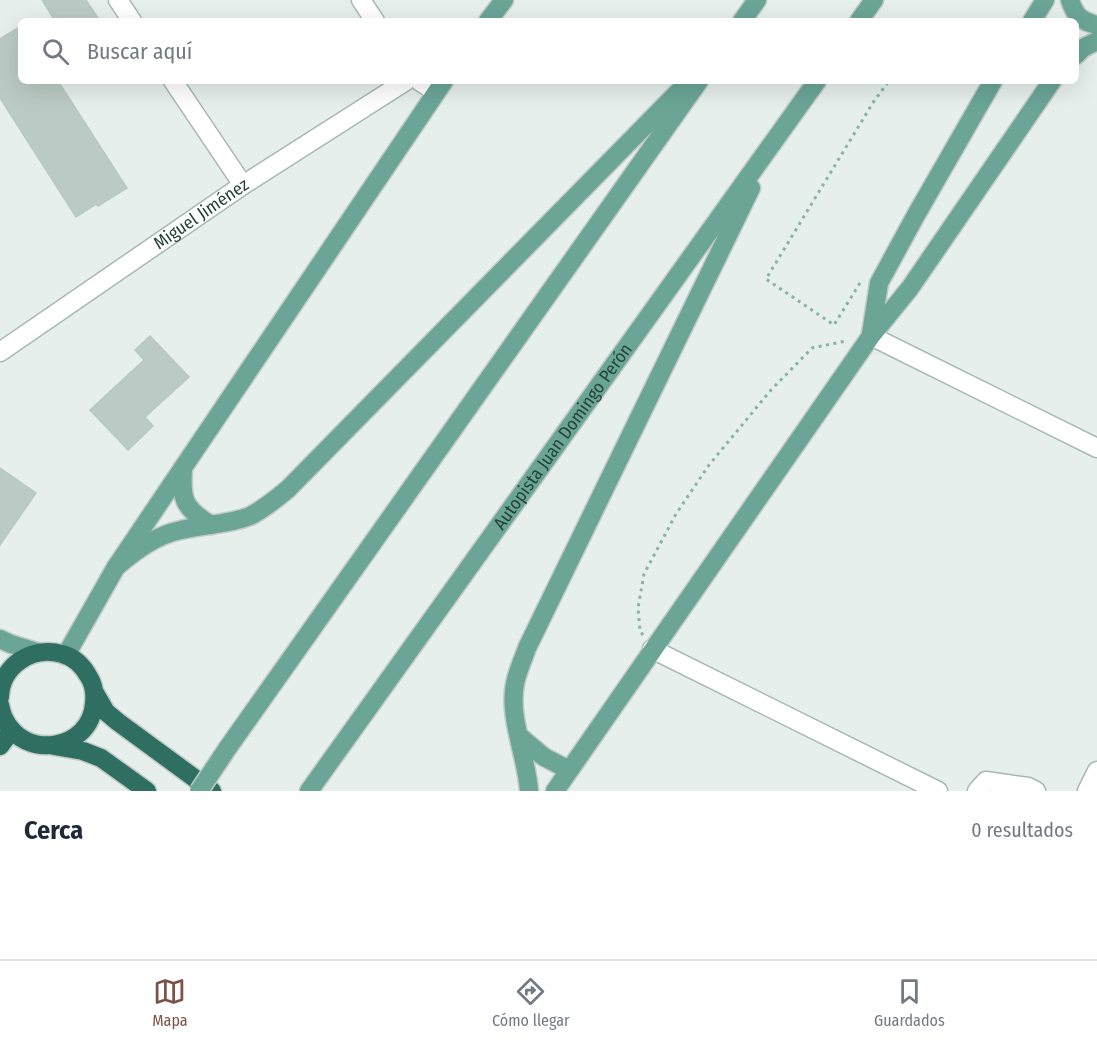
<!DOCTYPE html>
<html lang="es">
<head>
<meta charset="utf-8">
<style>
	body { margin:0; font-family:"Fira Sans Condensed",sans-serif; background:#f6f6f7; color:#1f2937 }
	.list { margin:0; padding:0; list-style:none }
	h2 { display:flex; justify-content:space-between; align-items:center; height:78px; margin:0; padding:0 24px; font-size:26px }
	h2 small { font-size:20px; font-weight:400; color:#747a83 }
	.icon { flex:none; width:33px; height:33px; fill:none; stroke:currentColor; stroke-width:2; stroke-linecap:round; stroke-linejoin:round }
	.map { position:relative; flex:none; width:1097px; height:791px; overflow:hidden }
	.search { position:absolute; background:#fff; box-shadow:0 6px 24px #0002; left:18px; right:18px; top:18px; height:66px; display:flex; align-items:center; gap:15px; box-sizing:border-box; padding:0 21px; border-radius:9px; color:#747a83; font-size:22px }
	.sheet { height:168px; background:#fff }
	nav { display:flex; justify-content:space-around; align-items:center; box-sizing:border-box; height:84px; border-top:2px solid #e0e1e3; background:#fff; font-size:16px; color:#747a83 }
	nav a { display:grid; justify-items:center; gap:3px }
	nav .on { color:#7f5249 }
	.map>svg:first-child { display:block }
	.building { fill:#bbcac4; stroke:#b8c9c2; stroke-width:1.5 }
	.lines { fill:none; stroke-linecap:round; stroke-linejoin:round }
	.minor-casing { stroke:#a8b8b2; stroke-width:21 }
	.major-casing { stroke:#c2cac8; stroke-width:21 }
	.highway-casing { stroke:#c2cac8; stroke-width:21 }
	.path { stroke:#86b3a5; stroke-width:3; stroke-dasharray:3 4.5; stroke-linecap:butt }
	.minor { stroke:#fff; stroke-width:18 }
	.major { stroke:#6aa596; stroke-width:18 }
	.highway { stroke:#2f6f62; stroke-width:18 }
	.major-bridge-casing { stroke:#c2cac8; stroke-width:21; stroke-linecap:butt }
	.major-bridge { stroke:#6aa596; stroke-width:18 }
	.labels { text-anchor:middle; stroke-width:5; stroke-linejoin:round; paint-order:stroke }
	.street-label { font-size:18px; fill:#24423a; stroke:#f7fbf9 }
</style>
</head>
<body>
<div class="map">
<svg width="1097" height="791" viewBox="0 0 1097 791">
	<rect width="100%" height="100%" fill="#e6efeb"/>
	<g class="building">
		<path d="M 42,0 L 86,0 L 100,21 L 55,21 Z"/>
		<path d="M 21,26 L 21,81 L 58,81 L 127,188 L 98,206 L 96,204 L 76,217 L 0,98 L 0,39 Z"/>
		<path d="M 150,336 L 189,377 L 145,417 L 153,426 L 128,450 L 90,410 L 144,360 L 135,350 Z"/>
		<path d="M 0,468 L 36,493 L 0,545 Z"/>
	</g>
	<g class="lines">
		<defs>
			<g id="minor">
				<path d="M 118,0 L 132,21"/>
				<path d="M 361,0 L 375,21"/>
				<path d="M 173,81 L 243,185"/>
				<path d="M 419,81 L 436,92"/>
				<path d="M 871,336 L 1097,448"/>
				<path id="s1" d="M 0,352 L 243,185 L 406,81"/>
				<path d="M 652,649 L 938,791"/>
				<path d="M 977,791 L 986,781 L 1028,787 L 1036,791"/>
				<path d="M 1087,791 L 1097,771"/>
			</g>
			<g id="major">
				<path d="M 1070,0 C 1075,16 1081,21 1097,25"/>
				<path d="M 488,21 L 504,0"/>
				<path d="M 742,21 L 757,0"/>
				<path d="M 859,21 L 874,0"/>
				<path d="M 1032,21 L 1045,0"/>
				<path d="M 1076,55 L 1083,48 L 1097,41"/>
				<path d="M 871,334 L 879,283 L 916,215 L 993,81"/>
				<path d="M 183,468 C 181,499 183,508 211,525"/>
				<path d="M 116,567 C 135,551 156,535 181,530 C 204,524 228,525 250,516 C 264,509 276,499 288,489 L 686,84"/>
				<path d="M 0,639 L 11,644 L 37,652"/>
				<path d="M 66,655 L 116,567 L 444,81"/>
				<path d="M 519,736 L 544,757 L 569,770"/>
				<path d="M 227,749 L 699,81"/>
				<path id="s2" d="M 309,791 L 817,81"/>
				<path d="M 529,791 C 527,758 508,716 515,684 C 517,672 523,660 527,648 L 751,188"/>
				<path d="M 555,791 L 871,336 L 910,288 L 1052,81"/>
			</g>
			<g id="highway">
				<path d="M 95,693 L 106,712 L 118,722 L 212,791"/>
				<path d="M 0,697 C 1,666 32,645 62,654 C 74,657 83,666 89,677 C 94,685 95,694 94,703 C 91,751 23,761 4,718 C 2,714 1,709 0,705"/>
				<path d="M 0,746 L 12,730"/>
				<path d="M 54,746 L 83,751 L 101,758 L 147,791"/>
			</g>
		</defs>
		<use href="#minor" class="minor-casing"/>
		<use href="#major" class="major-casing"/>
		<use href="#highway" class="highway-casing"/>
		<g class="path">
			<path d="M 860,283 L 834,325 L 766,279 L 874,101 L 889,81"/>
			<path d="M 643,635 L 640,631 L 638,608 L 644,574 L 676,514 L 709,465 L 771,390 L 812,348 L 846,341"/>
		</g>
		<use href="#minor" class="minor"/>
		<use href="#major" class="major"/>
		<use href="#highway" class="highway"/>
		<defs>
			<path id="major-bridge" d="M 199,791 L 227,749"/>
		</defs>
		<use href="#major-bridge" class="major-bridge-casing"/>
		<use href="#major-bridge" class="major-bridge"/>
	</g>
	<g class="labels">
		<g class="street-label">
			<text dy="6" stroke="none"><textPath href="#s1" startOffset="244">Miguel Jiménez</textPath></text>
			<text dy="6" stroke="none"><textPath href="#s2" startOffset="436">Autopista Juan Domingo Perón</textPath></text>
		</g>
	</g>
</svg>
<div class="search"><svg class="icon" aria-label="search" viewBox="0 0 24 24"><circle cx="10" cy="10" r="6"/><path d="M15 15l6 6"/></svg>Buscar aquí</div>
</div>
<section class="sheet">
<h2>Cerca<small>0 resultados</small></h2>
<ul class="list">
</ul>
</section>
<nav>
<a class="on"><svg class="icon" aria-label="map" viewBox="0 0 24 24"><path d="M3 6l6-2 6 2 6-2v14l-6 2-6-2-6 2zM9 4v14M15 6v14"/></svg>Mapa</a>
<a><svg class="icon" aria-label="directions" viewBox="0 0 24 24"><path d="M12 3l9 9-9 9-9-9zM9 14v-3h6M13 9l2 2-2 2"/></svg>Cómo llegar</a>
<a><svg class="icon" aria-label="saved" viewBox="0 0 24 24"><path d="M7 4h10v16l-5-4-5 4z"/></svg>Guardados</a>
</nav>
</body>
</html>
